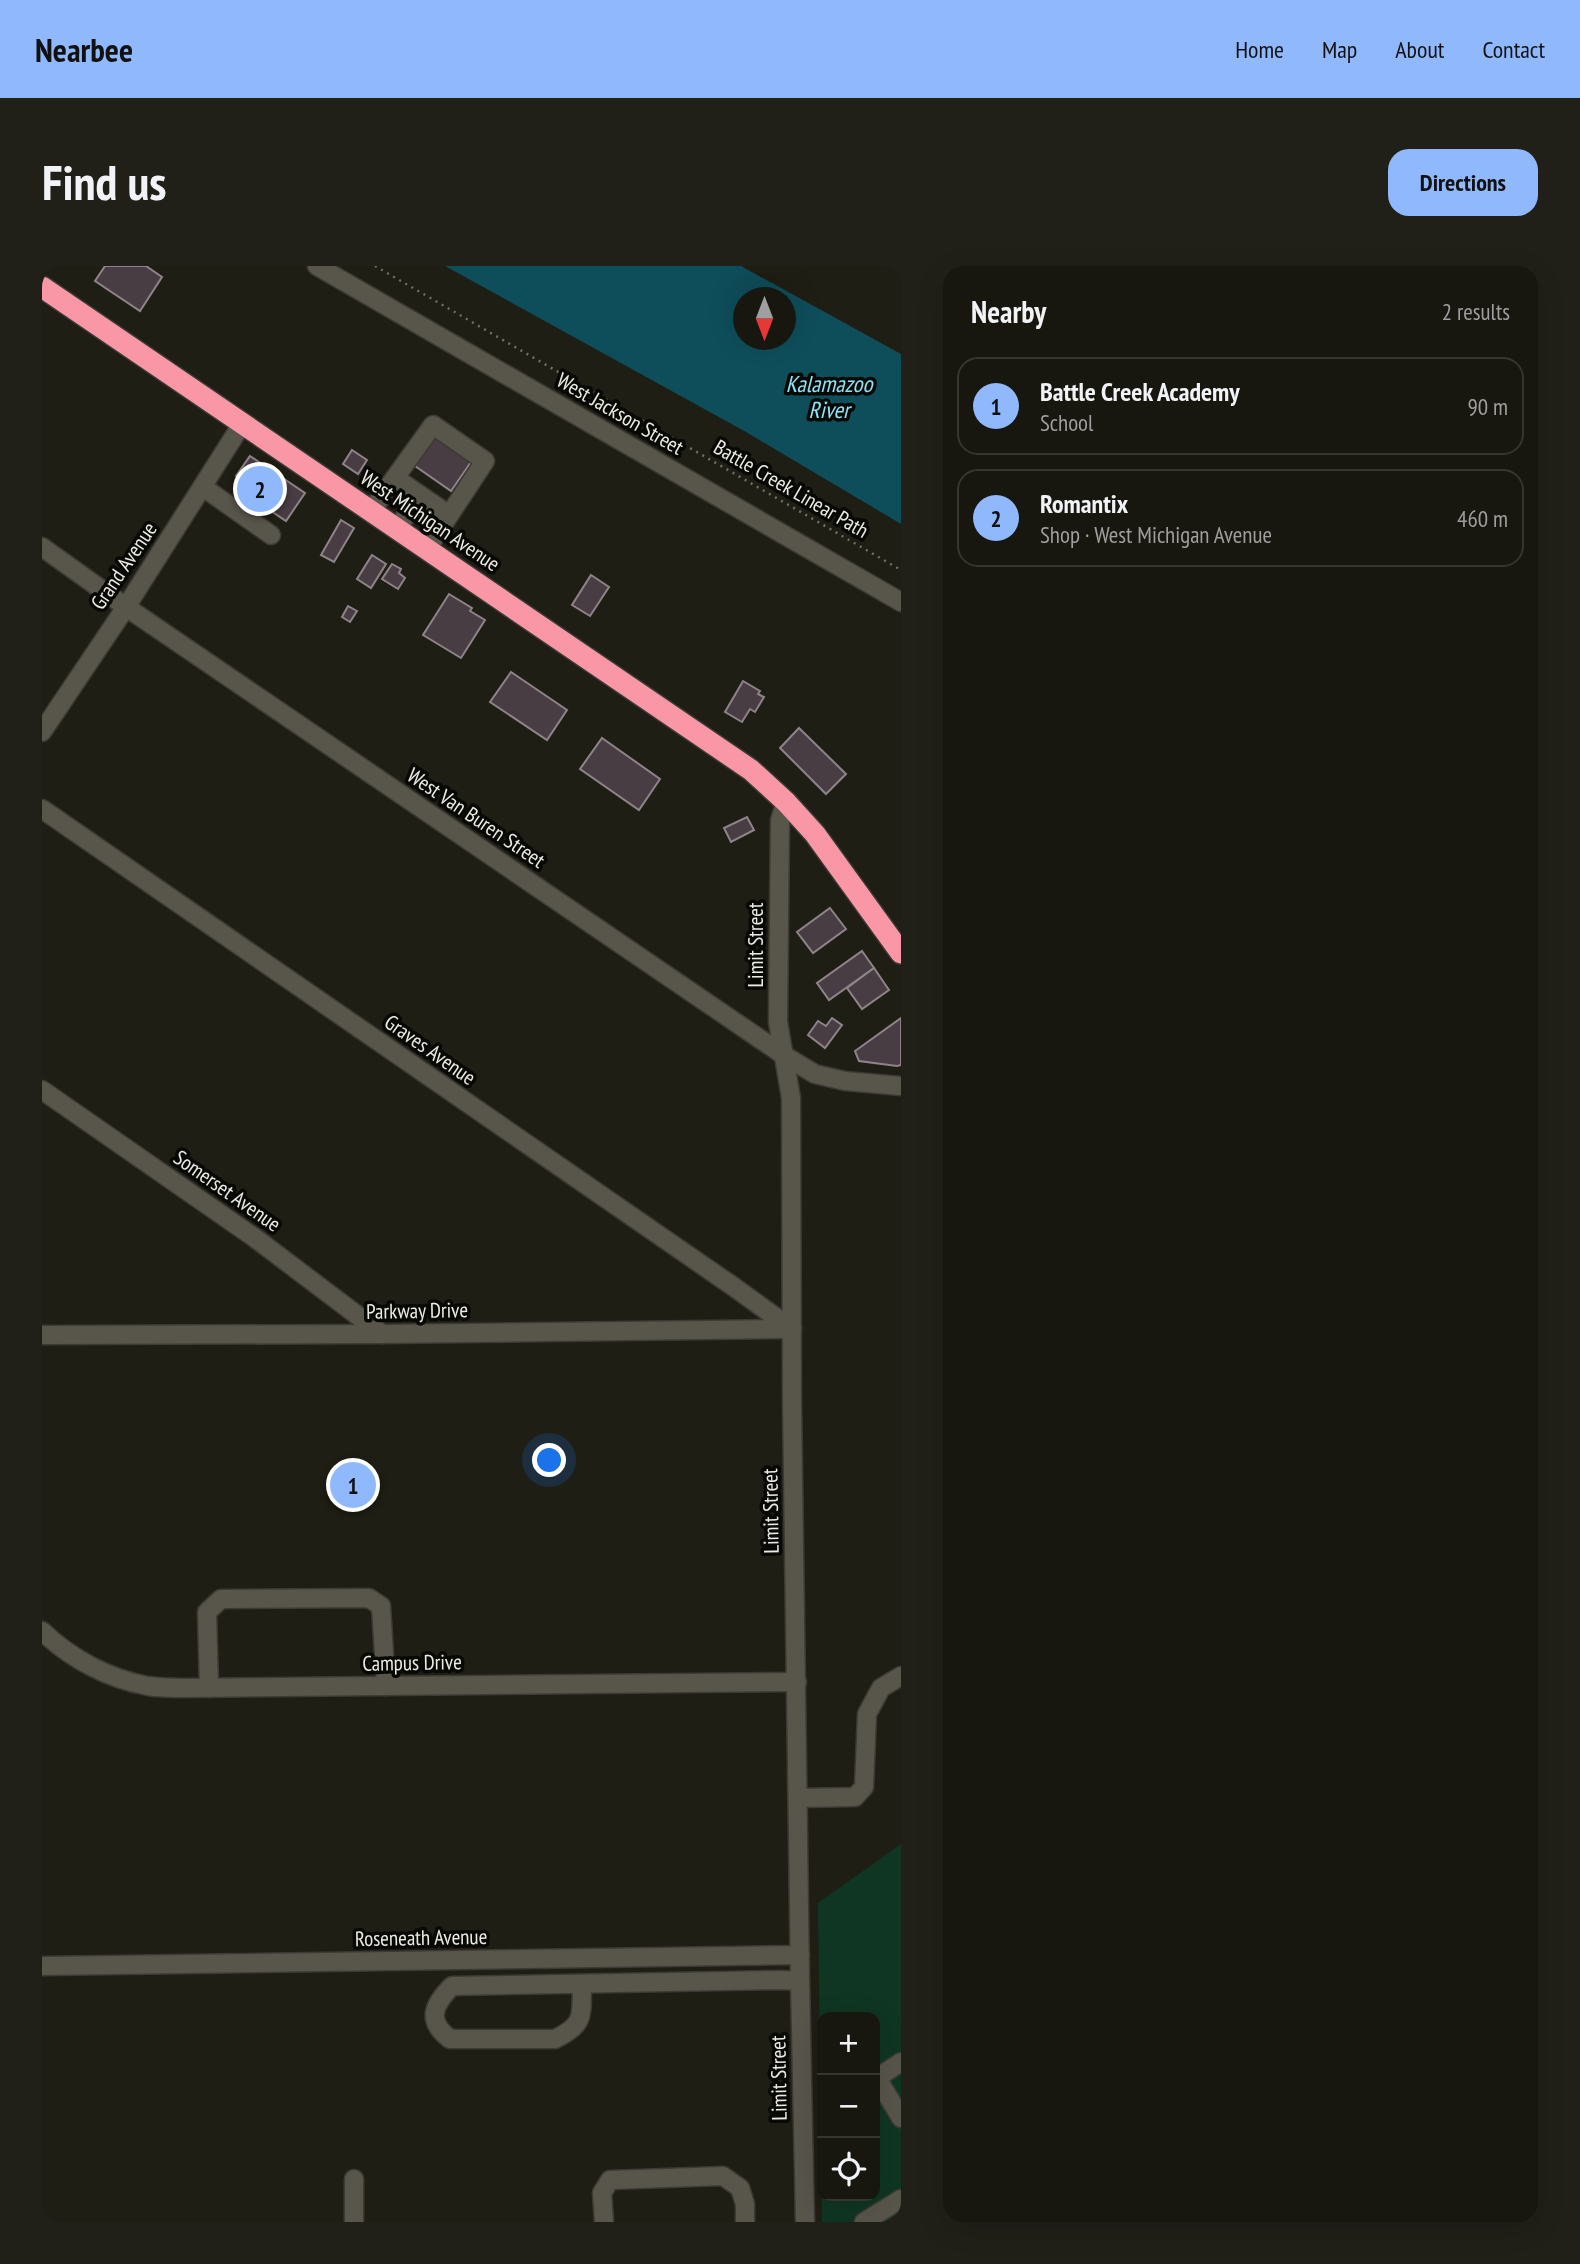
<!DOCTYPE html>
<html lang="en">
<head>
<meta charset="utf-8">
<style>
	body { margin:0; font-family:"PT Sans Narrow",sans-serif; background:#201f18; color:#f1f3f6 }
	.controls { position:absolute; right:21px; bottom:21px; display:grid; overflow:hidden; border-radius:14px; box-shadow:0 7px 28px #0002 }
	.controls button { width:63px; height:63px; display:grid; place-items:center; padding:0; border:0; border-bottom:2px solid #36352f; background:#17160f; color:#f1f3f6; font:35px sans-serif }
	.compass { position:absolute; left:691px; top:21px; width:63px; height:63px; border-radius:50%; background:#17160f; box-shadow:0 7px 28px #0002; rotate:180deg }
	.you { position:absolute; left:508px; top:1195px; width:24px; height:24px; margin:-18px; border:5px solid #fff; border-radius:50%; background:#1a73e8; box-shadow:0 0 0 10px #1a73e833 }
	.badge { display:grid; place-items:center; width:46px; height:46px; border-radius:50%; background:#90b8fd; color:#111; font-size:23px; font-weight:700 }
	.pin { position:absolute; translate:-50% -50%; border:4px solid #fff; box-shadow:0 2px 7px #0006 }
	.list { margin:0; padding:0; list-style:none }
	h2 { display:flex; justify-content:space-between; align-items:center; height:91px; margin:0; padding:0 28px; font-size:30px }
	h2 small { font-size:23px; font-weight:400; color:#9e9f9e }
	.list li { display:grid; grid-template-columns:46px 1fr auto; gap:21px; align-items:center; box-sizing:border-box; height:98px; margin:0 14px 14px; padding:0 14px; border:2px solid #36352f; border-radius:21px }
	.list b { display:block; font-size:26px; white-space:nowrap }
	.list p { margin:0; font-size:23px; white-space:nowrap; color:#9e9f9e }
	.list em { font-size:23px; font-style:normal; color:#9e9f9e }
	.icon { flex:none; width:38px; height:38px; fill:none; stroke:currentColor; stroke-width:2; stroke-linecap:round; stroke-linejoin:round }
	.map { position:relative; flex:none; width:859px; height:1956px; overflow:hidden; border-radius:21px }
	header { display:flex; align-items:center; gap:42px; box-sizing:border-box; height:98px; padding:0 35px; background:#90b8fd; color:#111 }
	header strong { font-size:33px }
	nav { display:flex; gap:38px; margin-inline-start:auto; font-size:24px }
	.intro { display:flex; align-items:center; justify-content:space-between; box-sizing:border-box; height:168px; padding:0 42px }
	h1 { margin:0; font-size:49px }
	.button { padding:18px 32px; border-radius:21px; background:#90b8fd; color:#111; font-size:24px; font-weight:700 }
	main { display:flex; gap:42px; padding:0 42px }
	aside { flex:1; background:#17160f; border-radius:21px; box-shadow:0 7px 28px #0002 }
	.map>svg:first-child { display:block }
	.green { fill:#0f3622; fill-rule:evenodd }
	.water { fill:#0e4d5a; fill-rule:evenodd }
	.building { fill:#483d43; stroke:#8f838a; stroke-width:2 }
	.lines { fill:none; stroke-linecap:round; stroke-linejoin:round }
	.minor-casing { stroke:#3b3a34; stroke-width:21 }
	.highway-casing { stroke:#3b3a34; stroke-width:24 }
	.path { stroke:#706f66; stroke-width:2.5; stroke-dasharray:2 5; stroke-linecap:butt }
	.minor { stroke:#58564b; stroke-width:18 }
	.highway { stroke:#f997a6; stroke-width:21 }
	.labels { text-anchor:middle; stroke-width:7; stroke-linejoin:round; paint-order:stroke }
	.street-label { font-size:21px; fill:#ebeae3; stroke:#080805 }
	.water-label { font-size:23px; font-style:italic; fill:#8ee2f7; stroke:#080805 }
</style>
</head>
<body>
<header>
<strong>Nearbee</strong>
<nav><a>Home</a><a>Map</a><a>About</a><a>Contact</a></nav>
</header>
<div class="intro"><h1>Find us</h1><a class="button">Directions</a></div>
<main>
<div class="map">
<svg width="859" height="1956" viewBox="0 0 859 1956">
	<rect width="100%" height="100%" fill="#1f1e14"/>
	<path class="green" d="M 859,1578 L 859,1956 L 780,1956 L 776,1637 ZM 780,1751 L 833,1751 L 833,1930 L 780,1930 Z"/>
	<path class="water" d="M 403,0 L 699,0 L 859,88 L 859,258 L 704,166 ZM 702,32 L 744,32 L 744,74 L 702,74 Z"/>
	<g class="building">
		<path d="M 63,0 L 104,0 L 120,11 L 98,45 L 53,15 Z"/>
		<path d="M 392,171 L 429,196 L 409,225 L 373,200 Z"/>
		<path d="M 310,184 L 325,194 L 316,208 L 301,198 Z"/>
		<path d="M 208,190 L 263,227 L 244,255 L 220,239 L 232,220 L 219,211 L 217,214 L 212,210 L 207,218 L 194,210 Z"/>
		<path d="M 299,254 L 312,262 L 292,296 L 279,289 Z"/>
		<path d="M 330,289 L 344,298 L 329,322 L 315,313 Z"/>
		<path d="M 350,298 L 359,303 L 357,307 L 363,312 L 356,323 L 340,313 Z"/>
		<path d="M 549,309 L 567,321 L 548,350 L 530,339 Z"/>
		<path d="M 407,328 L 430,342 L 428,345 L 443,354 L 419,392 L 381,369 Z"/>
		<path d="M 306,340 L 315,345 L 308,356 L 300,351 Z"/>
		<path d="M 469,406 L 525,444 L 505,474 L 448,436 Z"/>
		<path d="M 701,415 L 718,425 L 716,428 L 722,431 L 713,446 L 708,443 L 700,456 L 683,446 Z"/>
		<path d="M 757,462 L 804,508 L 784,528 L 738,482 Z"/>
		<path d="M 560,472 L 618,513 L 597,544 L 538,503 Z"/>
		<path d="M 705,551 L 712,564 L 689,576 L 682,562 Z"/>
		<path d="M 788,642 L 804,663 L 771,687 L 755,666 Z"/>
		<path d="M 820,685 L 832,702 L 787,734 L 775,717 Z"/>
		<path d="M 832,702 L 847,724 L 820,743 L 805,722 Z"/>
		<path d="M 790,752 L 800,759 L 783,782 L 766,769 L 776,755 L 784,760 Z"/>
		<path d="M 859,752 L 859,799 L 855,800 L 817,795 L 813,785 Z"/>
	</g>
	<g class="lines">
		<defs>
			<g id="minor">
				<path d="M 275,0 L 859,336"/>
				<path d="M 353,212 L 407,249"/>
				<path d="M 161,221 L 229,269"/>
				<path d="M 329,245 L 391,159 L 443,195 L 385,283"/>
				<path d="M 355,263 L 378,229"/>
				<path d="M 0,281 L 84,341 L 743,790 L 773,808 L 803,815 L 859,820"/>
				<path d="M 0,466 L 84,341 L 200,158"/>
				<path d="M 744,536 L 738,554 L 736,756 L 749,832 L 750,1136 L 758,1715 L 763,1956"/>
				<path d="M 0,543 L 692,1021 L 750,1063"/>
				<path d="M 0,824 L 213,972 L 340,1068"/>
				<path d="M 0,1069 L 340,1068 L 750,1063"/>
				<path d="M 0,1365 C 29,1393 67,1413 106,1420 C 119,1422 132,1422 145,1422 L 755,1416"/>
				<path d="M 167,1422 L 165,1346 L 179,1333 L 327,1332 L 339,1340 L 344,1420"/>
				<path d="M 756,1532 L 813,1531 L 822,1521 L 825,1448 L 839,1422 L 859,1410"/>
				<path d="M 0,1700 L 758,1689"/>
				<path d="M 540,1718 C 539,1749 544,1758 513,1773 L 408,1773 C 384,1755 391,1739 410,1720 L 739,1714 L 758,1715"/>
				<path d="M 859,1796 L 835,1812 L 859,1852"/>
				<path d="M 312,1913 L 312,1956"/>
				<path d="M 562,1956 L 560,1927 L 568,1914 L 681,1910 L 698,1922 L 703,1938 L 703,1956"/>
				<path d="M 822,1956 L 859,1933"/>
			</g>
			<path id="highway" d="M 0,21 L 709,504 L 744,536 L 773,568 L 859,687"/>
		</defs>
		<use href="#minor" class="minor-casing"/>
		<use href="#highway" class="highway-casing"/>
		<path class="path" d="M 333,0 L 859,304"/>
		<use href="#minor" class="minor"/>
		<use href="#highway" class="highway"/>
	</g>
	<g class="labels">
		<g class="street-label">
			<text transform="translate(578 148) rotate(30)" y="7">West Jackson Street</text>
			<text transform="translate(749 223) rotate(30)" y="7">Battle Creek Linear Path</text>
			<text transform="translate(388 255) rotate(34)" y="7">West Michigan Avenue</text>
			<text transform="translate(82 300) rotate(-56)" y="7">Grand Avenue</text>
			<text transform="translate(434 552) rotate(34)" y="7">West Van Buren Street</text>
			<text transform="translate(714 679) rotate(-90)" y="7">Limit Street</text>
			<text transform="translate(388 784) rotate(35)" y="7">Graves Avenue</text>
			<text transform="translate(185 925) rotate(35)" y="7">Somerset Avenue</text>
			<text transform="translate(375 1045) rotate(-1)" y="7">Parkway Drive</text>
			<text transform="translate(729 1245) rotate(-91)" y="7">Limit Street</text>
			<text transform="translate(370 1397) rotate(-1)" y="7">Campus Drive</text>
			<text transform="translate(379 1672) rotate(-1)" y="7">Roseneath Avenue</text>
			<text transform="translate(737 1812) rotate(-91)" y="7">Limit Street</text>
		</g>
		<g class="water-label">
			<text x="787" y="126">Kalamazoo<tspan x="787" dy="26">River</tspan></text>
		</g>
	</g>
</svg>
<div class="controls">
<button>+</button>
<button>−</button>
<button><svg class="icon" aria-label="locate" viewBox="0 0 24 24"><circle cx="12" cy="12" r="6"/><path d="M12 2v4M12 18v4M2 12h4M18 12h4"/></svg></button>
</div>
<svg class="compass" viewBox="-18 -18 36 36"><path d="M0-13l5 13h-10z" fill="#e53935"/><path d="M0 13l5-13h-10z" fill="#9e9f9e"/></svg>
<div class="you"></div>
<div class="pin badge" style="left:311px;top:1219px">1</div>
<div class="pin badge" style="left:218px;top:223px">2</div>
</div>
<aside>
<h2>Nearby<small>2 results</small></h2>
<ul class="list">
<li><span class="badge">1</span><div><b>Battle Creek Academy</b><p>School</p></div><em>90 m</em></li>
<li><span class="badge">2</span><div><b>Romantix</b><p>Shop · West Michigan Avenue</p></div><em>460 m</em></li>
</ul>
</aside>
</main>
</body>
</html>
